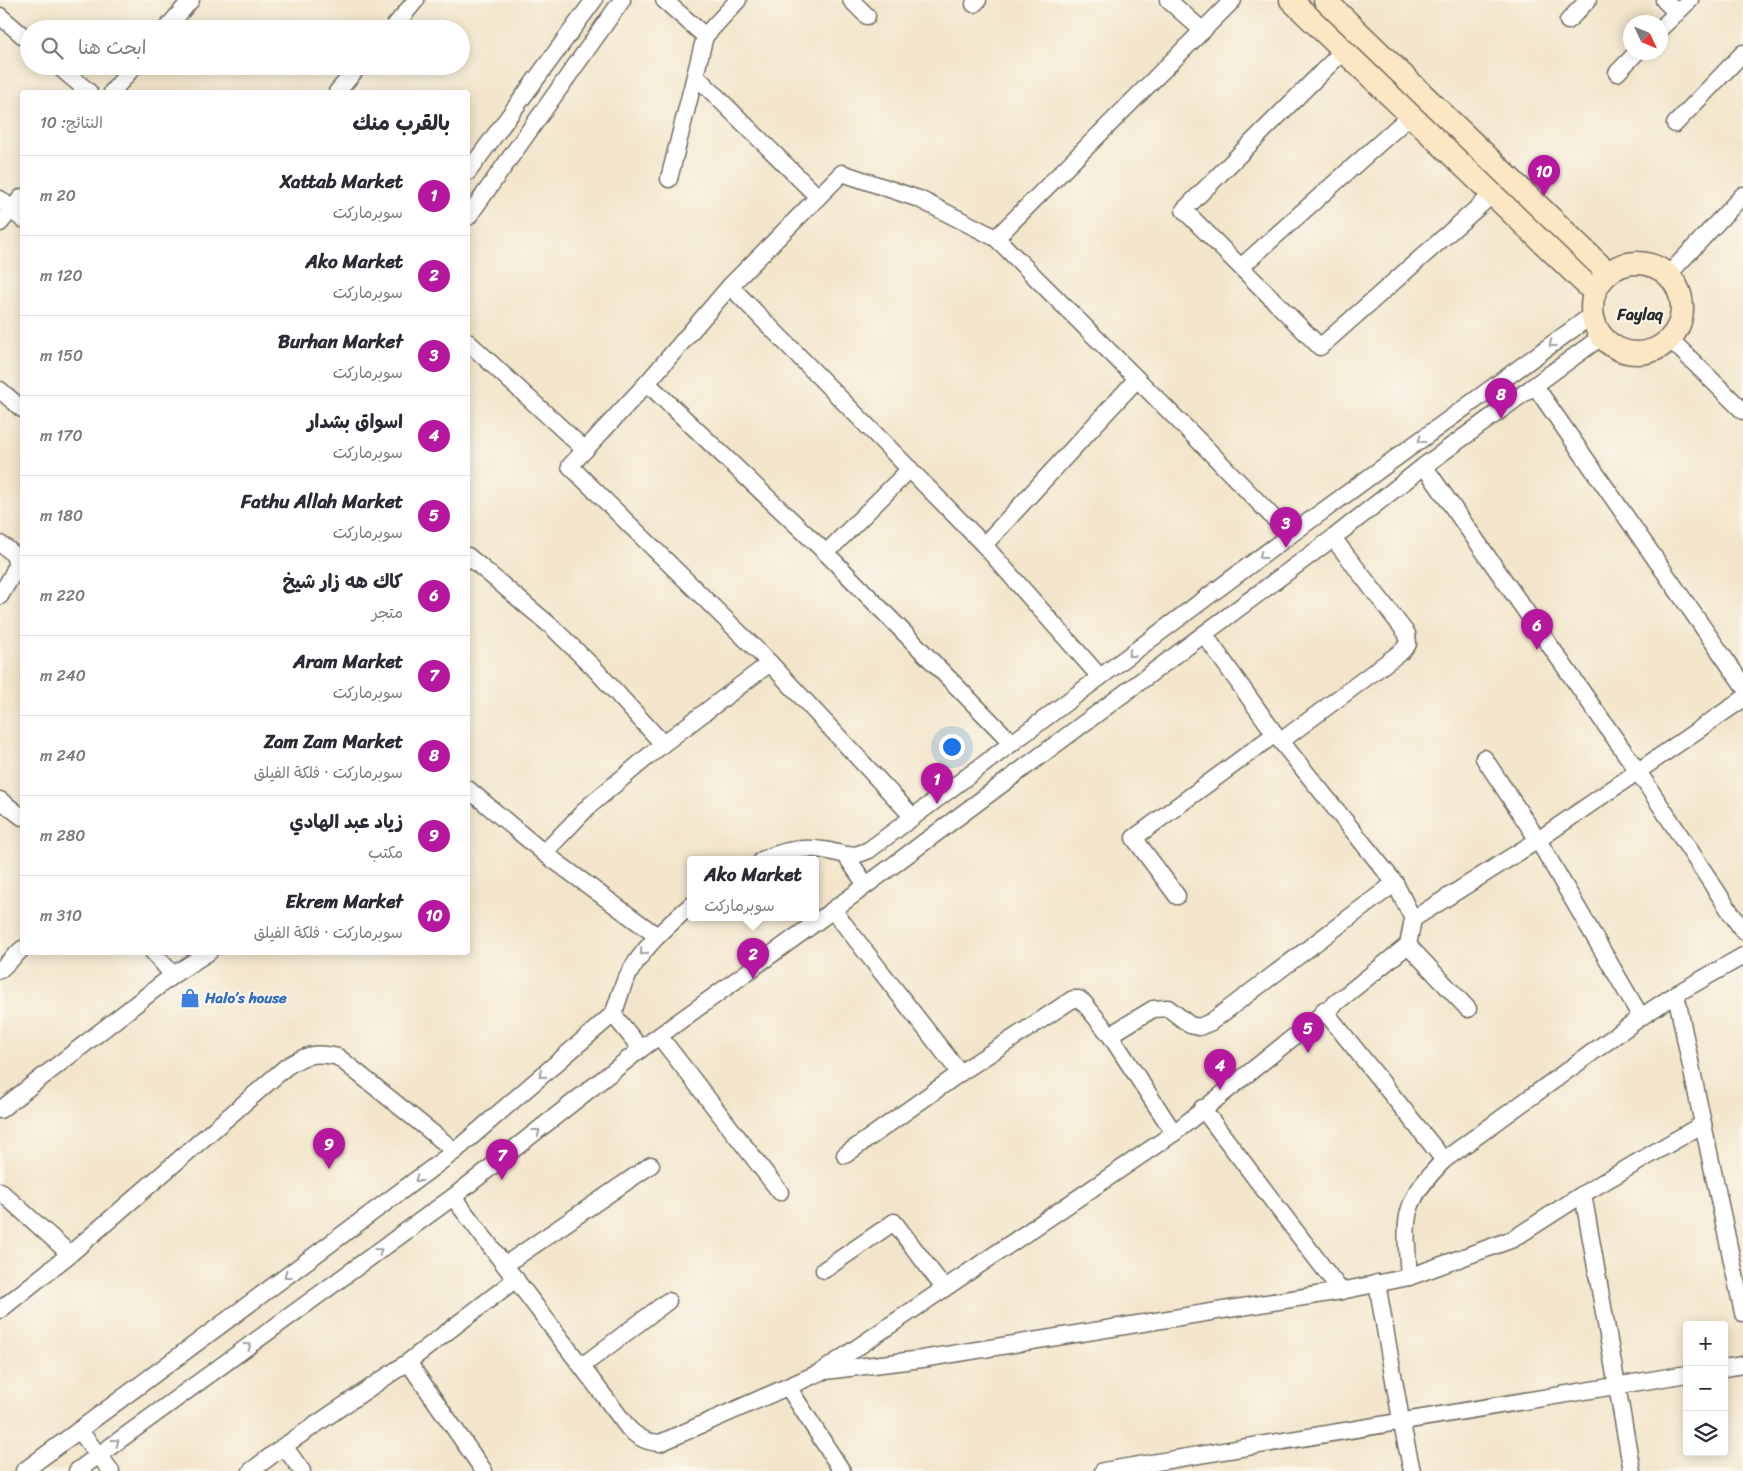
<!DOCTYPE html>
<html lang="ar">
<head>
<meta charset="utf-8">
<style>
	body { margin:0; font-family:Sriracha,"Playpen Sans Arabic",sans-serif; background:#f2f2f3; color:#2b2b33; direction:rtl }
	.controls { position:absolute; right:15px; bottom:15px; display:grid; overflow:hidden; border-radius:5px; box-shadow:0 2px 12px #0003 }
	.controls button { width:45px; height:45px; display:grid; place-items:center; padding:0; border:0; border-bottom:1px solid #e1e1e2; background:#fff; color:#2b2b33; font:25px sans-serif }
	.compass { position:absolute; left:1623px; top:15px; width:45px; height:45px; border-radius:50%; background:#fff; box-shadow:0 2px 12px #0003; rotate:134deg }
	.you { position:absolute; left:951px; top:746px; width:18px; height:18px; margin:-12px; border:4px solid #fff; border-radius:50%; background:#1a73e8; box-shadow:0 0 0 8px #1a73e833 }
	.badge { display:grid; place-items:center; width:32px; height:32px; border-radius:50%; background:#b5179e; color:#fff; font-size:16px; font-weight:700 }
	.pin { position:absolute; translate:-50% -41px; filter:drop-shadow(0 1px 2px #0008) }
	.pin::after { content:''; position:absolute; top:26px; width:18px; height:15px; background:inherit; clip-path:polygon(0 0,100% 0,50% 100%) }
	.popup { position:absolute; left:687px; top:856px; width:132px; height:65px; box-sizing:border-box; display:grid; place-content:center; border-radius:5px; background:#fff; filter:drop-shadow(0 1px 4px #0005); font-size:16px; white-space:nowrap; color:#7c7c81 }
	.popup b { font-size:19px; color:#2b2b33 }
	.popup::after { content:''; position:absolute; left:50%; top:100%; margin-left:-10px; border:10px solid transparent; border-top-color:#fff }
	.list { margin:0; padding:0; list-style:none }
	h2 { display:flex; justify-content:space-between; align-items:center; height:65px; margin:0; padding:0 20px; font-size:21px }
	h2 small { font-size:16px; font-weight:400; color:#7c7c81 }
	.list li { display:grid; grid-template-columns:32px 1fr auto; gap:15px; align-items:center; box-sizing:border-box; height:80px; padding:0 20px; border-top:1px solid #e1e1e2 }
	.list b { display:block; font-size:19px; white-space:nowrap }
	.list p { margin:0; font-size:16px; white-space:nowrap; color:#7c7c81 }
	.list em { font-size:16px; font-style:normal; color:#7c7c81 }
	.icon { flex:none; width:28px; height:28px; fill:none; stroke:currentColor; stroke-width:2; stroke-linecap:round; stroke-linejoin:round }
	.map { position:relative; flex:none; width:1743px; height:1471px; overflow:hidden; direction:ltr }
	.search { position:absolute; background:#fff; box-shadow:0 2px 12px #0003; left:20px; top:20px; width:450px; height:55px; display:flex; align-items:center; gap:12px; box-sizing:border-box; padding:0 18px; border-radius:28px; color:#7c7c81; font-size:19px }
	.panel { position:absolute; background:#fff; box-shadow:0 2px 12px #0003; left:20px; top:90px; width:450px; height:865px; border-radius:5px; direction:rtl }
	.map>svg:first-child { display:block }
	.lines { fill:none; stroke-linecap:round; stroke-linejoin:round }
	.street-casing { stroke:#716c63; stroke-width:19 }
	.secondary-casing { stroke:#716c63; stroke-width:25 }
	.street { stroke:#fff; stroke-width:16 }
	.secondary { stroke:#fbe7c3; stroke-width:22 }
	.oneway { stroke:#a0a0a0 }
	.labels { text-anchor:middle; stroke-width:4; stroke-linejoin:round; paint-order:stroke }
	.shop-label { font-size:15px; font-weight:bold; fill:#366cbe; stroke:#fbf7ec; text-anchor:start }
	.neighbourhood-label { font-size:16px; font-weight:bold; fill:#2b2b2b; stroke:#fbf7ec }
</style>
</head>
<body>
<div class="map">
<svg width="1743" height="1471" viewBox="0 0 1743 1471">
	<rect width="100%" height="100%" fill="#fbf7ec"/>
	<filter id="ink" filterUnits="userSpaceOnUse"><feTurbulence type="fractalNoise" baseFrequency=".02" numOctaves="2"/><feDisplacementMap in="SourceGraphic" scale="10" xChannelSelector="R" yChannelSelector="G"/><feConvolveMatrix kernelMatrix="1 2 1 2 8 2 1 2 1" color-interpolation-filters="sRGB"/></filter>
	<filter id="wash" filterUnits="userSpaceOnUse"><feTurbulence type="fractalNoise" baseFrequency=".0096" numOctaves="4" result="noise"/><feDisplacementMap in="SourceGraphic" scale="20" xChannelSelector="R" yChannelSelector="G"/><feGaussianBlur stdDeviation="1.12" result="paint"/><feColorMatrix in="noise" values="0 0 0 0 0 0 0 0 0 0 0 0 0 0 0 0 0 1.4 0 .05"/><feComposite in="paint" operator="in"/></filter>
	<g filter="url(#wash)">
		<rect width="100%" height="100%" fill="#f3e5cb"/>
	</g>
	<g filter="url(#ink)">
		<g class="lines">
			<defs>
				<g id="street">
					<path d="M 664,0 L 705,36"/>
					<path d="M 851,0 L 867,16"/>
					<path d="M 1168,0 L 1203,31"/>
					<path d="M 1664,0 L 1677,13"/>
					<path d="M 974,4 L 978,0"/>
					<path d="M 0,16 L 29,41"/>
					<path d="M 1568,21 L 1588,0"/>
					<path d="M 166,29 L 191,0"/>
					<path d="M 392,29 L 416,0"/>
					<path d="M 1660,29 L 1690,0"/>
					<path d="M 1344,50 L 1184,210 L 1320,347 L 1493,194"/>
					<path d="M 58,66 L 89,92"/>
					<path d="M 1617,73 L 1637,52"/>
					<path d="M 696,76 L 818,197"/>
					<path d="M 112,92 L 134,66"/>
					<path d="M 337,92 L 359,66"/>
					<path d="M 1675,124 L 1743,53"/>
					<path d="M 468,172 L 594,0"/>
					<path d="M 669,179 L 705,36 L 738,0"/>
					<path d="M 0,199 L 22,219"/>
					<path d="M 468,217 L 622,0"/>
					<path d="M 0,223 L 22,197"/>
					<path d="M 996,238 L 1233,0"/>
					<path d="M 1242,266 L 1411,115"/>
					<path d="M 1668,275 L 1743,195"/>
					<path d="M 730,286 L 984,545 L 1100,677"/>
					<path d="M 1670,339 L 1743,411"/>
					<path d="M 468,342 L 585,450"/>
					<path d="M 647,383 L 826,553 L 1012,743"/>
					<path d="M 1535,386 L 1743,685"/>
					<path d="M 0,390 L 22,409"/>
					<path d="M 1424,466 L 1637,770 L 1743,931"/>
					<path d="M 0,544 C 29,560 12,573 0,596"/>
					<path d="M 984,545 L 1137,379"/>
					<path d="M 826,553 L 910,469"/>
					<path d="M 468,556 L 552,627 L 594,668 L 663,744"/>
					<path d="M 1281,741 L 1402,651 L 1408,644 L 1407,634 L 1333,538"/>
					<path d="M 1484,758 L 1538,840 L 1641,1017"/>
					<path d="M 468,789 L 544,853 L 657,936"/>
					<path d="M 0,800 L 22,817"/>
					<path d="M 913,817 L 770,663 L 570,466 L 647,383 L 730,286 L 842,173 L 919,199 L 996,238 L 1207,449 L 1290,535"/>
					<path d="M 544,853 L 589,806 L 663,744 L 770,663"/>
					<path d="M 846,856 L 866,885"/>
					<path d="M 762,860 C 781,851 801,846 823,850 C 844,853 847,860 869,850 L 1290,535 L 1592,315"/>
					<path d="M 1177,896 L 1134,838 L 1275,734"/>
					<path d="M 833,910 L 960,1073"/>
					<path d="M 1413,919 L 1538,840 L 1743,699"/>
					<path d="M 1408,945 L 1468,1009"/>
					<path d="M 153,952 L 173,975"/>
					<path d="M 0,970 L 22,949"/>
					<path d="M 1324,1010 L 1444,1160"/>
					<path d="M 613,1014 L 641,1049"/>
					<path d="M 1110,1035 L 1153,1009 L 1168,1008 L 1190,1025 L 1199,1027 L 1211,1022 L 1395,883"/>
					<path d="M 660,1037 L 780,1192"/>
					<path d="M 1202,1108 L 1341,1291"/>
					<path d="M 0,1110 L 173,975 L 209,952"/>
					<path d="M 1703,1124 L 1743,1313"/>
					<path d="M 845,1155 L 960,1073 L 1073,999 L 1079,999 L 1084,1003 L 1110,1035 L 1174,1133"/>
					<path d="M 0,1191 L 70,1254"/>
					<path d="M 1583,1194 L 1632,1471"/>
					<path d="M 453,1197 L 629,1429 C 639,1438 646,1442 660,1443 L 821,1372 L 1174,1133 L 1408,945 L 1413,919 L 1395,883 L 1275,734 L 1204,634"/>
					<path d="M 505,1265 L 651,1165"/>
					<path d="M 824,1270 L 894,1222 L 944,1288"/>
					<path d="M 1409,1277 C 1405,1218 1400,1205 1444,1160 L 1641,1017 L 1676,994 L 1743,956"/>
					<path d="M 1377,1283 L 1401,1420 L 1412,1471"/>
					<path d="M 0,1310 L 70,1254 L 286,1067 C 306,1054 315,1052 338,1057 L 455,1151"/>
					<path d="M 408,1362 L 484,1471"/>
					<path d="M 582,1366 L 668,1301"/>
					<path d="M 1724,1368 L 1743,1365"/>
					<path d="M 825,1371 L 922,1359 L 1341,1291 L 1409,1277 L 1513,1239 L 1583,1194 L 1703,1124 L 1676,994"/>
					<path d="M 788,1387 L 842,1471"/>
					<path d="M 79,1430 L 111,1471"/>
					<path d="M 284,1446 L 302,1471"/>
					<path d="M 24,1471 L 455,1151 L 613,1014 C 618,1003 620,992 625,981 C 640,950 665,928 690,906"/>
					<path d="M 77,1471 L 453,1197 L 641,1049 L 833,910 L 1333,538 L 1424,466 L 1601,337"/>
					<path d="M 251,1471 L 284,1446 L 408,1362 L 516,1279"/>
					<path d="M 1103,1471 L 1687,1374"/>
				</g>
				<g id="secondary">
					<path d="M 1291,0 L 1594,292"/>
					<path d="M 1325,0 L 1608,273"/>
					<circle cx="1637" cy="308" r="45"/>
				</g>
			</defs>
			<use href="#street" class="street-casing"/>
			<use href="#secondary" class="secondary-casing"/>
			<use href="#street" class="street"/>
			<use href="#secondary" class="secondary"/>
		</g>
		<defs><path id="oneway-chevron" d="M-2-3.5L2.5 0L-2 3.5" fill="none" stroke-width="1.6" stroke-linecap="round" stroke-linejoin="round" transform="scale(1.25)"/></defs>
		<g class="oneway">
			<use href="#oneway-chevron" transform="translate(1552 344) rotate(144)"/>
			<use href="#oneway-chevron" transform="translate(1421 440) rotate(144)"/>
			<use href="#oneway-chevron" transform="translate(1262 556) rotate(143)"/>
			<use href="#oneway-chevron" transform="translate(1131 654) rotate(143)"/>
			<use href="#oneway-chevron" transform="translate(643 952) rotate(129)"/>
			<use href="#oneway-chevron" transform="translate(542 1075) rotate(139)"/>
			<use href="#oneway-chevron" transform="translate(537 1132) rotate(-38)"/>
			<use href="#oneway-chevron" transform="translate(418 1179) rotate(143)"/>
			<use href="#oneway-chevron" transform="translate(379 1251) rotate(-36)"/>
			<use href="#oneway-chevron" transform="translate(287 1275) rotate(143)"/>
			<use href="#oneway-chevron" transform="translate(248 1346) rotate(-36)"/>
			<use href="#oneway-chevron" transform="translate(116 1442) rotate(-36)"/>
		</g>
	</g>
	<defs>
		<symbol id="shop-bare" viewBox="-9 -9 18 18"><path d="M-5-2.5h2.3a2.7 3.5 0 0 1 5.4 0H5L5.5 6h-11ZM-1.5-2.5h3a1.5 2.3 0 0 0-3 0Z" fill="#3f7fe0" stroke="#fbf7ec" stroke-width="2.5" paint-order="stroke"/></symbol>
	</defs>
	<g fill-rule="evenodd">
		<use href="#shop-bare" x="176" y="984" width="28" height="28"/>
	</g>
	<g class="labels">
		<g class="shop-label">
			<text x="205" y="1003">Halo’s house</text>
		</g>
		<g class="neighbourhood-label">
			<text x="1640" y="320">Faylaq</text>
		</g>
	</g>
</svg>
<div class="controls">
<button>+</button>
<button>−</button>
<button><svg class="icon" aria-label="layers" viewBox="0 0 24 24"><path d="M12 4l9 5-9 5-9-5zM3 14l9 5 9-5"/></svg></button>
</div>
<svg class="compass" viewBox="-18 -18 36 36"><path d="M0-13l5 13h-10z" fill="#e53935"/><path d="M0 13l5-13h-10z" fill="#7c7c81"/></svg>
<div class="you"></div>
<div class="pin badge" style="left:937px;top:804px">1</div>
<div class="pin badge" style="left:753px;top:979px">2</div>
<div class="popup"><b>Ako Market</b>سوبرماركت</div>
<div class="pin badge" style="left:1286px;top:548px">3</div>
<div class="pin badge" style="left:1220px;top:1090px">4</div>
<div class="pin badge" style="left:1308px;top:1053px">5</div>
<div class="pin badge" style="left:1537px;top:650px">6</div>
<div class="pin badge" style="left:502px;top:1180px">7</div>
<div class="pin badge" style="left:1501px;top:419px">8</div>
<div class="pin badge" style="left:329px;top:1169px">9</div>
<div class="pin badge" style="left:1544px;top:196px">10</div>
<div class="search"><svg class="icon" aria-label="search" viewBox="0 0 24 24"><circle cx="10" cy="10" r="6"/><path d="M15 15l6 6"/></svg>ابحث هنا</div>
<section class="panel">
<h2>بالقرب منك<small>النتائج: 10</small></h2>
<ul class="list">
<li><span class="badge">1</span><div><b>Xattab Market</b><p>سوبرماركت</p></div><em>20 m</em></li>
<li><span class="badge">2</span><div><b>Ako Market</b><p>سوبرماركت</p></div><em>120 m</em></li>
<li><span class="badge">3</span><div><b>Burhan Market</b><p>سوبرماركت</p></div><em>150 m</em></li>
<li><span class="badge">4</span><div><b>اسواق بشدار</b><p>سوبرماركت</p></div><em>170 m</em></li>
<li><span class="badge">5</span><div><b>Fathu Allah Market</b><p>سوبرماركت</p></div><em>180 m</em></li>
<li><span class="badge">6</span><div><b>كاك هه زار شيخ</b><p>متجر</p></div><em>220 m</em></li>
<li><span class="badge">7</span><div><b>Aram Market</b><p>سوبرماركت</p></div><em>240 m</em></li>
<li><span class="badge">8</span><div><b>Zam Zam Market</b><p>سوبرماركت · فلكة الفيلق</p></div><em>240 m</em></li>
<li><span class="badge">9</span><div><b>زياد عبد الهادي</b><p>مكتب</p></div><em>280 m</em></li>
<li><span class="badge">10</span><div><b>Ekrem Market</b><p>سوبرماركت · فلكة الفيلق</p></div><em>310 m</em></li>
</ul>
</section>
</div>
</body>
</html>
